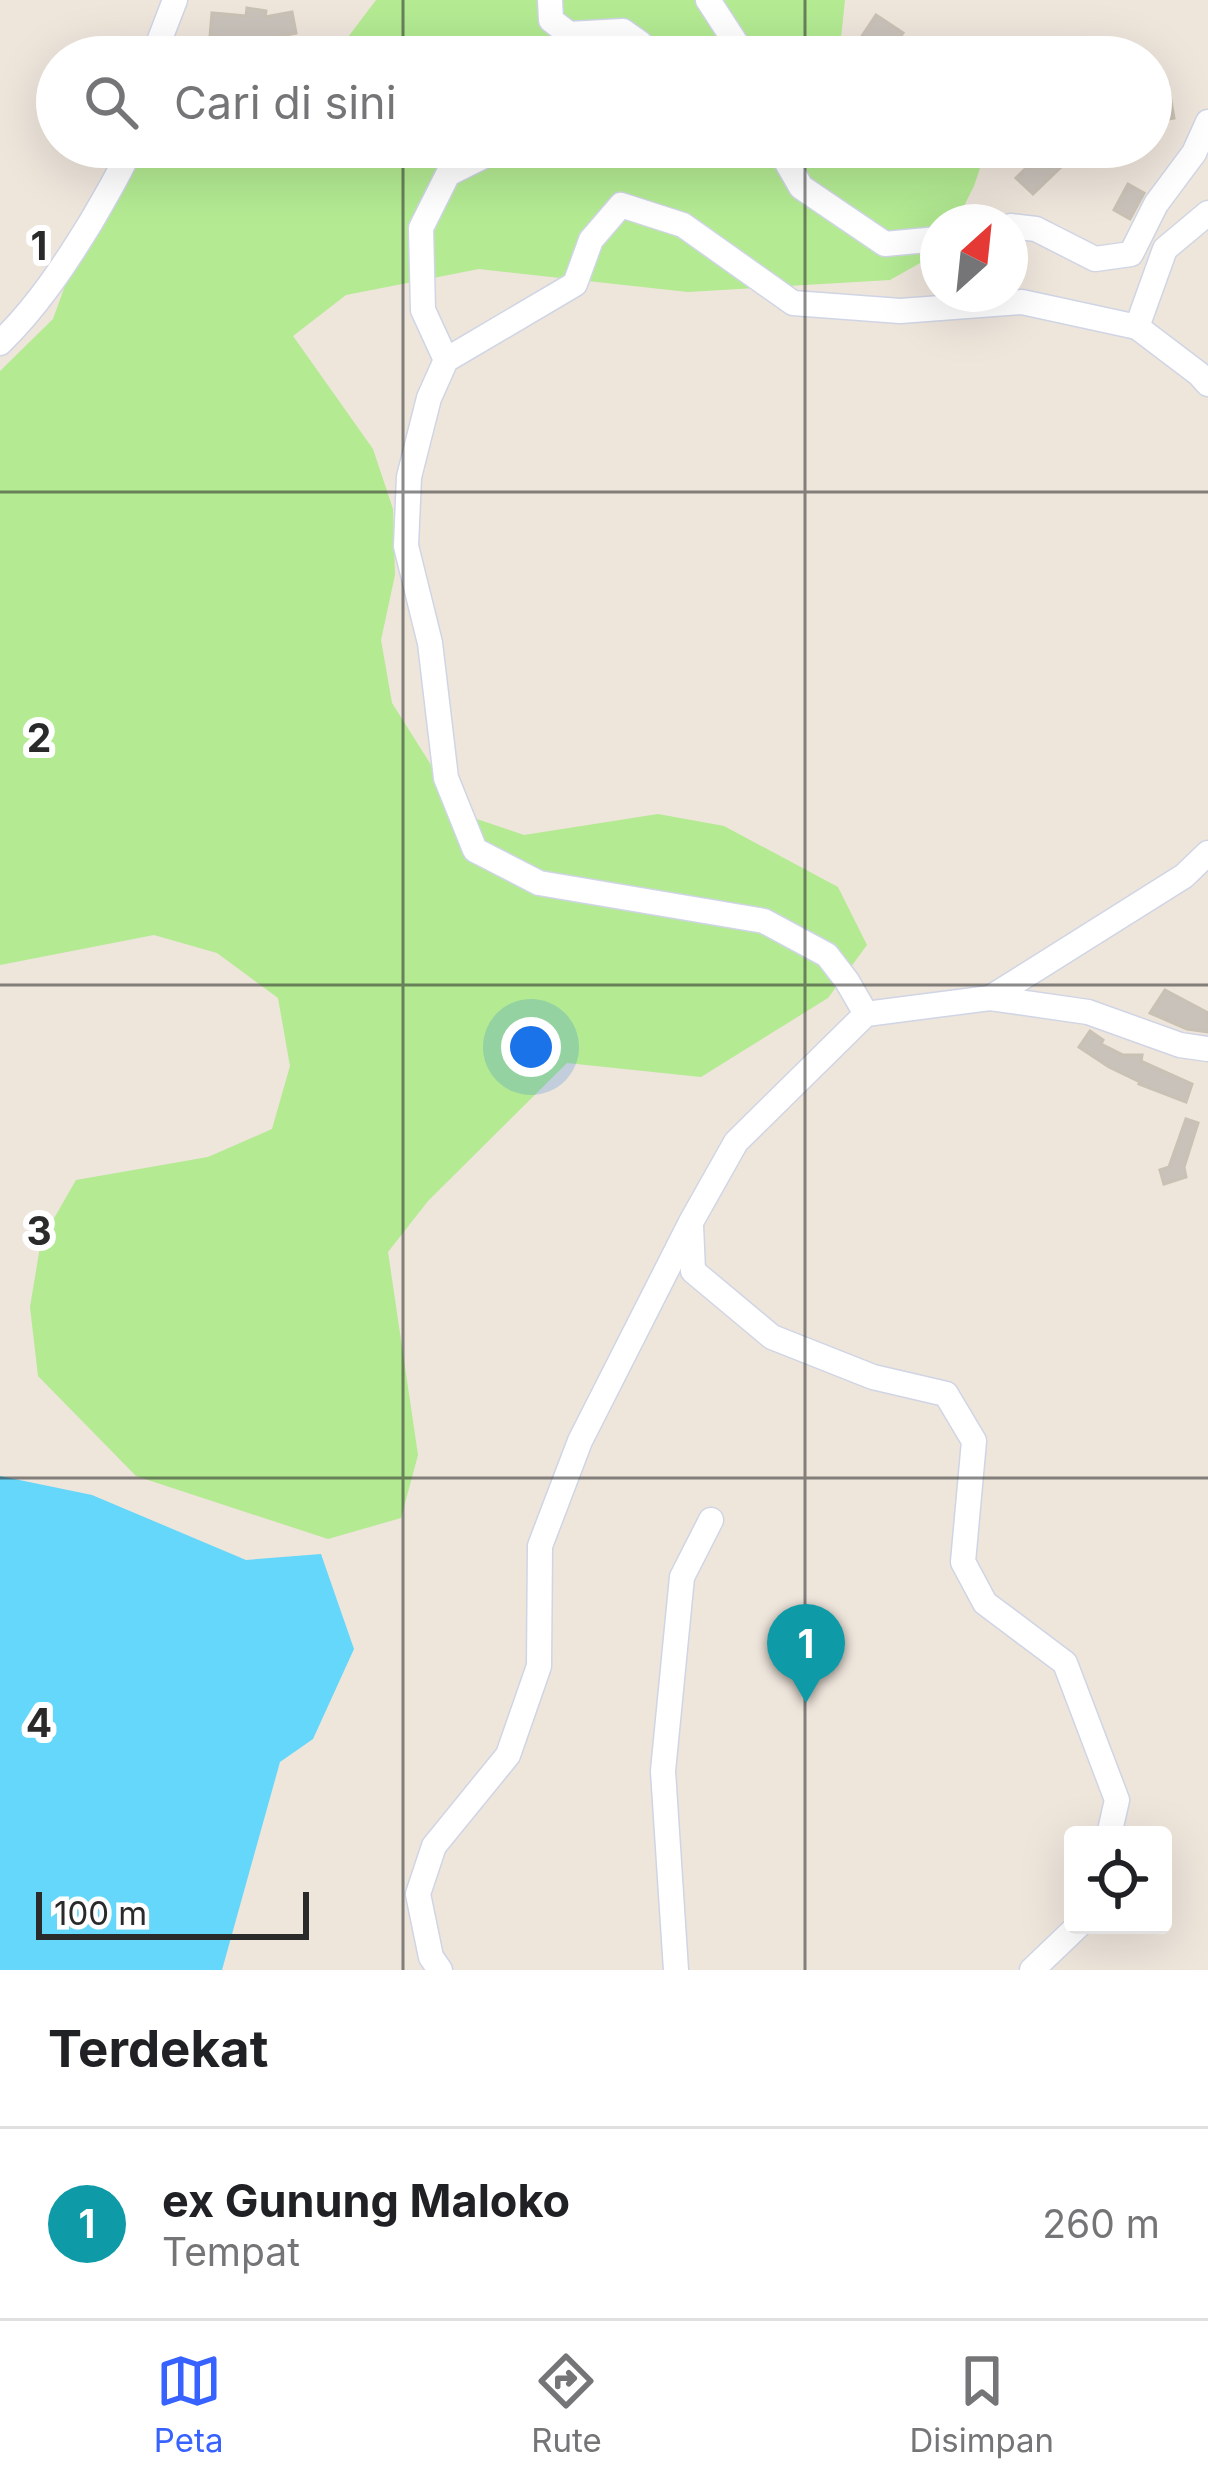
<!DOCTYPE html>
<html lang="id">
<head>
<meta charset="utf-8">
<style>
	body { margin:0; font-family:Inter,sans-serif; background:#f2f2f2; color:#202124 }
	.controls { position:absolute; right:36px; bottom:36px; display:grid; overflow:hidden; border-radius:12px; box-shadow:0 12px 48px #0002 }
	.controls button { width:108px; height:108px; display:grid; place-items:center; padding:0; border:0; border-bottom:3px solid #e0e0e0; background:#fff; color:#202124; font:60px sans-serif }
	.compass { position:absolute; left:920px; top:204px; width:108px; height:108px; border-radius:50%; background:#fff; box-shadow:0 12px 48px #0002; rotate:27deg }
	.scale { position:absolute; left:36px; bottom:30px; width:273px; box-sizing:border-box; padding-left:12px; border:6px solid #2a2a2a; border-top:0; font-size:33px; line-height:42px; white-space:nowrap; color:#2a2a2a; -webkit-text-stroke:9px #fff; paint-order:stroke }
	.you { position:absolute; left:531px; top:1047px; width:42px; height:42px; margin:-30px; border:9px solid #fff; border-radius:50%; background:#1a73e8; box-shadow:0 0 0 18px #1a73e833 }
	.badge { display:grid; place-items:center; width:78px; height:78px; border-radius:50%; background:#3762ff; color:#fff; font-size:39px; font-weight:700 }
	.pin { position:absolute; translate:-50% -99px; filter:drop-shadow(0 3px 6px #0008) }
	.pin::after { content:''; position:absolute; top:63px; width:42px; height:36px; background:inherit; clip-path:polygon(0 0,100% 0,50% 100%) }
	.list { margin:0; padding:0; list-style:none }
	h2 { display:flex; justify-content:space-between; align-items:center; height:156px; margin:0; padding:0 48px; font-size:51px }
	h2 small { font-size:39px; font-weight:400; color:#757577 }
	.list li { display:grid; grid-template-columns:78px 1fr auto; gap:36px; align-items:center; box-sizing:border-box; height:192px; padding:0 48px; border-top:3px solid #e0e0e0 }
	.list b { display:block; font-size:45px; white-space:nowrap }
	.list p { margin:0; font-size:39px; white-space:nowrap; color:#757577 }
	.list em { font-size:39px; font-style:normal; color:#757577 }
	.icon { flex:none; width:66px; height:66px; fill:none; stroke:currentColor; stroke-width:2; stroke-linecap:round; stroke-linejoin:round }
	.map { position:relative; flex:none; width:1208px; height:1970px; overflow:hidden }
	.search { position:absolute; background:#fff; box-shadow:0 12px 48px #0002; left:36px; right:36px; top:36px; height:132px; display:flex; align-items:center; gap:30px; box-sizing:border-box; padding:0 42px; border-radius:66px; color:#757577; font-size:45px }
	.sheet { height:348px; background:#fff }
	nav { display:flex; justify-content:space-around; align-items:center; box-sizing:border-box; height:168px; border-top:3px solid #e0e0e0; background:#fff; font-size:33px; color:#757577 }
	nav a { display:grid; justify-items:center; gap:6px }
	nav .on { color:#3762ff }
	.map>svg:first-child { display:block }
	.green { fill:#b3ea92 }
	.water { fill:#64d7fa }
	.building { fill:#c9c2bb; stroke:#c9c1b4; stroke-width:3 }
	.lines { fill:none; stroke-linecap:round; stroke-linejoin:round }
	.minor-casing { stroke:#d0d5e5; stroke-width:27 }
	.minor { stroke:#fff; stroke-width:24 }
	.grid { fill:none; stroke:#2a2a2a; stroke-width:3; stroke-opacity:0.55 }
	.grid-label { font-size:39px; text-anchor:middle; font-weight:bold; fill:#2a2a2a; stroke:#fff; stroke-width:12; stroke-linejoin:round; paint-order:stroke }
</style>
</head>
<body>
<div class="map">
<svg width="1208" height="1970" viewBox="0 0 1208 1970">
	<rect width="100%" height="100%" fill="#eee5db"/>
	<g class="green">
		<path d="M 376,0 L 845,0 L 839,57 L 333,57 Z"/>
		<path d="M 115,147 L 987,147 L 974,186 L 956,222 L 938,222 L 938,253 L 890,280 L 688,292 L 479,269 L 346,295 L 293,336 L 373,449 L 393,509 L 395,575 L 381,640 L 392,703 L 462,814 L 524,835 L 658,814 L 724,826 L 838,887 L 867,945 L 828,998 L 701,1077 L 567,1063 L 428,1201 L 388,1252 L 418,1455 L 401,1518 L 328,1539 L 136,1476 L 38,1376 L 30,1307 L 41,1241 L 76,1180 L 208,1157 L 272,1129 L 290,1066 L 278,998 L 217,953 L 154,935 L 0,965 L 0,371 L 53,319 Z"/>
	</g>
	<path class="water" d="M 0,1476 L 92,1495 L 246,1560 L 321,1554 L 354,1649 L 313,1739 L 280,1762 L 222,1970 L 0,1970 Z"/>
	<g class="building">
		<path d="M 247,8 L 266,11 L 265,17 L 292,12 L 296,33 L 261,40 L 261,44 L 210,36 L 212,13 L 246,16 Z"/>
		<path d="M 876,15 L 903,33 L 887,57 L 867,57 L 854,48 Z"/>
		<path d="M 1168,84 L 1174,118 L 1158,121 L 1153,87 Z"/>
		<path d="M 1043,151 L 1060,168 L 1033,194 L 1016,178 Z"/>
		<path d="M 1128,184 L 1144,193 L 1130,219 L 1114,210 Z"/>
		<path d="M 1165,990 L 1208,1013 L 1208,1032 L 1187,1029 L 1150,1013 Z"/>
		<path d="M 1090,1031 L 1103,1040 L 1101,1044 L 1123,1055 L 1142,1055 L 1141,1061 L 1192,1084 L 1186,1102 L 1139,1084 L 1140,1082 L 1109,1067 L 1079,1047 Z"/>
		<path d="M 1186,1119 L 1198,1123 L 1184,1167 L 1186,1177 L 1164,1184 L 1160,1170 L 1169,1167 Z"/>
	</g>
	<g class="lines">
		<defs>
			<g id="minor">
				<path d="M 550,0 L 551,20 L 569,34 L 623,31 L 640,43 L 629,57"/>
				<path d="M 708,0 L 745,57"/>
				<path d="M 153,57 L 175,0"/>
				<path d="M 778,147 L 801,187 L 885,244 L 938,239"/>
				<path d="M 974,222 L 981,222"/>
				<path d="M 1010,226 L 1036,229 L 1095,259 L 1131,254 L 1156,204 L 1194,153 L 1208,122"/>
				<path d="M 1137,327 L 1165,249 L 1208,213"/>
				<path d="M 0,343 C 37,307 64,266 91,222 C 105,197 120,174 131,147"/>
				<path d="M 446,360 L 423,310 L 421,228 L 448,174 L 502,147"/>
				<path d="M 990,998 L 1184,876 L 1208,853"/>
				<path d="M 866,1014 L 847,981 L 827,955 L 764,921 L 539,883 L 475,850 L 446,778 L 430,643 L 406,546 L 409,477 L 429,398 L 446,360 L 575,284 L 591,240 L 621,205 L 683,225 L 793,303 L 900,311 L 1022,302 L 1137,327 L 1199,374 L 1208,384"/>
				<path d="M 691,1225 L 693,1271 L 772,1337 L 873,1377 L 946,1394 L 974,1441 L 963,1562 L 985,1603 L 1065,1663 L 1117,1800 L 1109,1835"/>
				<path d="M 440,1970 L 431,1957 L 418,1894 L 434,1846 L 508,1755 L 539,1666 L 540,1546 L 580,1441 L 691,1222 L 736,1142 L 866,1014 L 990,998 L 1088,1012 L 1180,1045 L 1208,1049"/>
				<path d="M 676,1970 L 663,1771 L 682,1577 L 711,1520"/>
				<path d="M 1032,1970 L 1079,1925"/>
			</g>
		</defs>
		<use href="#minor" class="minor-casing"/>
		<use href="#minor" class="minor"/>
	</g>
	<path class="grid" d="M 403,0 L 403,57M 805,0 L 805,57M 403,147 L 403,1970M 805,147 L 805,1970M 0,492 L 1208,492M 0,985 L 1208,985M 0,1478 L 1208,1478"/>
	<g class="grid-label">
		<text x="39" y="260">1</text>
		<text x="39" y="752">2</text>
		<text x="39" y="1245">3</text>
		<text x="39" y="1737">4</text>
	</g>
</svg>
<div class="controls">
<button><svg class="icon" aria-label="locate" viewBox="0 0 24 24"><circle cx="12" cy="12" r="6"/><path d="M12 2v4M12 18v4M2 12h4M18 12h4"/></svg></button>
</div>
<svg class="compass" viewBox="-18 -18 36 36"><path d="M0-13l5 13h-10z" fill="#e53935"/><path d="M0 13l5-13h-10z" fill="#757577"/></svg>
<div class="scale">100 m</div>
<div class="you"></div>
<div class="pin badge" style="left:806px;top:1703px;background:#0f9aa8">1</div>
<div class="search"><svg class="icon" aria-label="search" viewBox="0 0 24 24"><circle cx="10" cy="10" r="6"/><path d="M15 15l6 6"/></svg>Cari di sini</div>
</div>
<section class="sheet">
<h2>Terdekat<small></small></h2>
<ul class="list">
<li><span class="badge" style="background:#0f9aa8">1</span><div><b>ex Gunung Maloko</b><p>Tempat</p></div><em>260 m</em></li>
</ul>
</section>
<nav>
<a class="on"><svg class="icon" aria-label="map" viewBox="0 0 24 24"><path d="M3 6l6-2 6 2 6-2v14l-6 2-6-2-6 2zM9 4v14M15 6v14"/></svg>Peta</a>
<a><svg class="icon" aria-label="directions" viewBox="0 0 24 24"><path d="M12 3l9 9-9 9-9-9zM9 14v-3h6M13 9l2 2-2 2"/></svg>Rute</a>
<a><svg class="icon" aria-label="saved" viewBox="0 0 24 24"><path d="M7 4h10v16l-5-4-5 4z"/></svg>Disimpan</a>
</nav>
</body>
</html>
